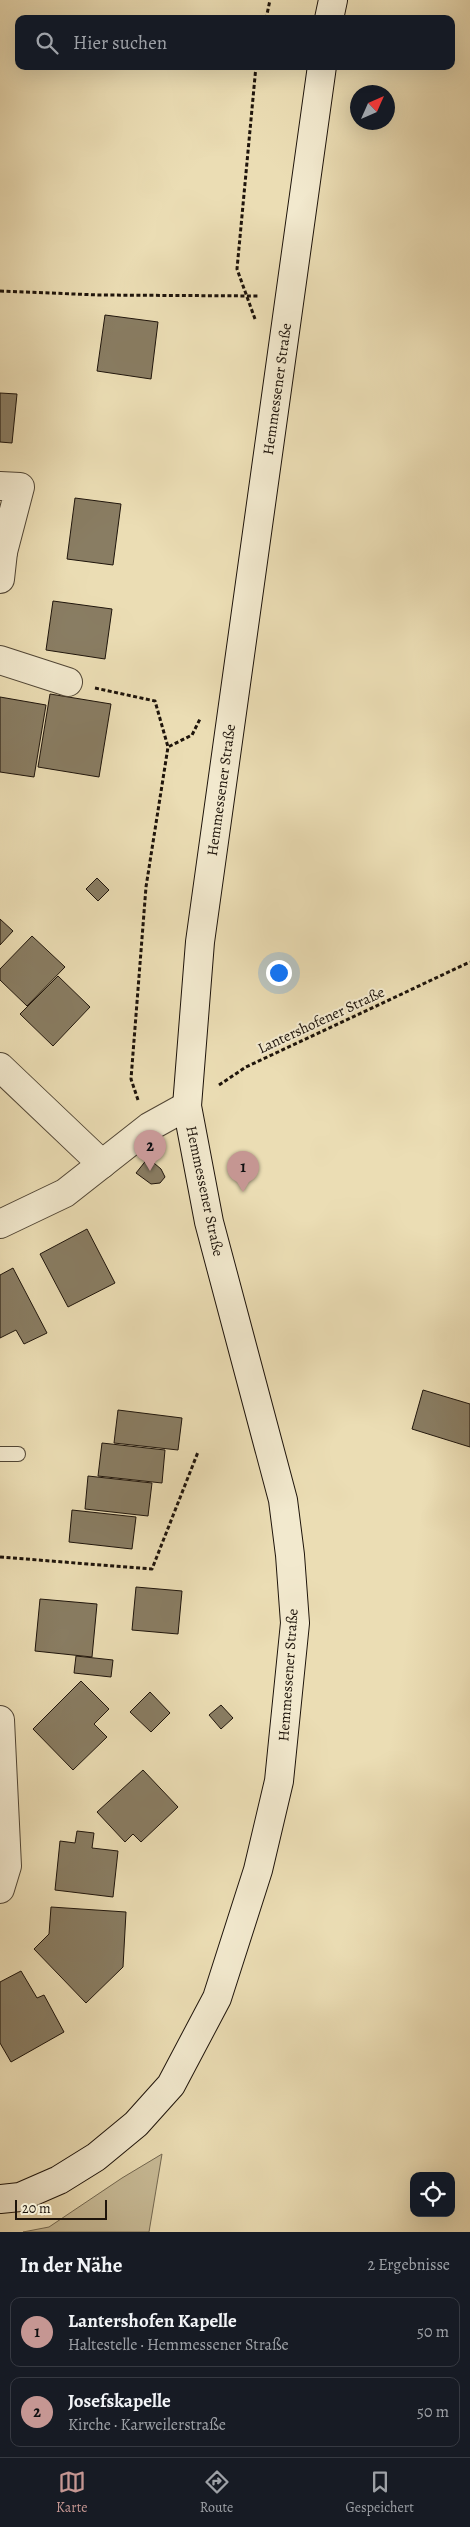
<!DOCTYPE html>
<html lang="de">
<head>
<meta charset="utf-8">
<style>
	body { margin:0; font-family:Alegreya,serif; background:#242831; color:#f1f3f6 }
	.controls { position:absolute; right:15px; bottom:15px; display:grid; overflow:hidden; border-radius:10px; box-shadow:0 5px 20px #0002 }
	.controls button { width:45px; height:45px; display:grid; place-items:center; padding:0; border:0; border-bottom:1px solid #363941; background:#171b24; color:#f1f3f6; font:25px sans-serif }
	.compass { position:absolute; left:350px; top:85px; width:45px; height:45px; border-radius:50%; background:#171b24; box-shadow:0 5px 20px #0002; rotate:45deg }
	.scale { position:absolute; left:15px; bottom:12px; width:92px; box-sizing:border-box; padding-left:5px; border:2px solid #1e140b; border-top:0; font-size:14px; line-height:18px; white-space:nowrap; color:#1e140b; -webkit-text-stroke:4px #f2e9ce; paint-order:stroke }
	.you { position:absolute; left:278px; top:972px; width:18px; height:18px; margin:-12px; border:4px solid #fff; border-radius:50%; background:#1a73e8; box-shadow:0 0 0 8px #1a73e833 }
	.badge { display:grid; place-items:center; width:32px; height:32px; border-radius:50%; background:#c59692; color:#111; font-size:16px; font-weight:700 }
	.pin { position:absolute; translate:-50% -41px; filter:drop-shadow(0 1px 2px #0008) }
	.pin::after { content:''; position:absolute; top:26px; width:18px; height:15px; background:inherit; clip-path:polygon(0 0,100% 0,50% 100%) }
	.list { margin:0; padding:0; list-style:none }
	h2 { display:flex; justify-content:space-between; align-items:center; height:65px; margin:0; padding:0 20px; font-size:21px }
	h2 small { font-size:16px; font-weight:400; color:#9ea1a6 }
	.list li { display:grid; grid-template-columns:32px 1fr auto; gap:15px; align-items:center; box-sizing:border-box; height:70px; margin:0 10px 10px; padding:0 10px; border:1px solid #363941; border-radius:10px }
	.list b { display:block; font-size:19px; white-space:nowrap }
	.list p { margin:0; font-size:16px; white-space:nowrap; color:#9ea1a6 }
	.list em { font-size:16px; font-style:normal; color:#9ea1a6 }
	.icon { flex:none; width:28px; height:28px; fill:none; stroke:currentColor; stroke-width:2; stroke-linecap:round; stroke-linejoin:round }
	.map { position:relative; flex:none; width:470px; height:2232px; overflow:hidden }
	.search { position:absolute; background:#171b24; box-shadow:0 5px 20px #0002; left:15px; right:15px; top:15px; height:55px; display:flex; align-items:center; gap:12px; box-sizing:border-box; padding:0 18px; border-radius:10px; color:#9ea1a6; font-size:19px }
	.sheet { height:225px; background:#171b24 }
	nav { display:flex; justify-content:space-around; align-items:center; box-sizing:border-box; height:70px; border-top:1px solid #363941; background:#171b24; font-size:14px; color:#9ea1a6 }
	nav a { display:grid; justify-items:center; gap:2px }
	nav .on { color:#c59692 }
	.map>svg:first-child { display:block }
	.green { fill:#c8bb97; stroke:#736851 }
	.building { fill:#897d63; stroke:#1e140b }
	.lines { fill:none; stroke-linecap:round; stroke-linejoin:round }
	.lane-casing { stroke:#514635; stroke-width:16 }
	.street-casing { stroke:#514635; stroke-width:30 }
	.secondary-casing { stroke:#1e140b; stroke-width:30 }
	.path { stroke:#1e140b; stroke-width:3; stroke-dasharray:4 2.5; stroke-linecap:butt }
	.lane { stroke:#f2e9ce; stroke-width:14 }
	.street { stroke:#f2e9ce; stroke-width:28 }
	.secondary { stroke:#f2e9ce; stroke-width:28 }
	.labels { text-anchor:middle; stroke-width:4; stroke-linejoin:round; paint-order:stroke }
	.street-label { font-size:15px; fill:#1e140b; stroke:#f2e9ce }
</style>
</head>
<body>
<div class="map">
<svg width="470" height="2232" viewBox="0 0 470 2232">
	<rect width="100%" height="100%" fill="#ebddb4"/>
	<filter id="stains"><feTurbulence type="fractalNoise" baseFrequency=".004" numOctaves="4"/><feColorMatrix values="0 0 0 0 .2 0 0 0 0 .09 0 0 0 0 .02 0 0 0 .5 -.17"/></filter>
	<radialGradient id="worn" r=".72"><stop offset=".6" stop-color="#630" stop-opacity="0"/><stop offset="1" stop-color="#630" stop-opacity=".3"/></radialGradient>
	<path class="green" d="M 162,2154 L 149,2232 L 23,2232 L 49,2227 L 122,2178 Z"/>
	<g class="building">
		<path d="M 105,315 L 158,322 L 151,379 L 97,371 Z"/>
		<path d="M 0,393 L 17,394 L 12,443 L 0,442 Z"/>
		<path d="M 75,498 L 121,504 L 113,565 L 67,559 Z"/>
		<path d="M 53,601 L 112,609 L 105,659 L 46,650 Z"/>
		<path d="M 50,694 L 111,704 L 99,777 L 38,767 Z"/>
		<path d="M 0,697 L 46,705 L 34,777 L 0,772 Z"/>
		<path d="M 97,878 L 109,890 L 98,901 L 86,889 Z"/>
		<path d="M 0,919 L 13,931 L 0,945 Z"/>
		<path d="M 32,936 L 65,967 L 27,1006 L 0,980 L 0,969 Z"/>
		<path d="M 58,976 L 90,1007 L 53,1046 L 20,1014 Z"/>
		<path d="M 148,1158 L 161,1169 L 165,1177 L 160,1183 L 151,1184 L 136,1173 Z"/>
		<path d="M 87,1229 L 115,1283 L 68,1307 L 40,1254 Z"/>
		<path d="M 13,1268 L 47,1333 L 24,1344 L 16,1330 L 0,1338 L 0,1275 Z"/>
		<path d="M 423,1390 L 470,1404 L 470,1447 L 412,1429 Z"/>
		<path d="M 118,1410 L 182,1418 L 178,1450 L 114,1443 Z"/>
		<path d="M 102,1443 L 165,1450 L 162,1483 L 98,1476 Z"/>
		<path d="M 88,1476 L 152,1483 L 148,1516 L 85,1509 Z"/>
		<path d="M 72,1510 L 136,1517 L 132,1549 L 69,1542 Z"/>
		<path d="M 136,1587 L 182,1591 L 178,1634 L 132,1630 Z"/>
		<path d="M 40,1599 L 97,1604 L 92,1657 L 35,1651 Z"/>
		<path d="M 76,1656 L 113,1660 L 111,1677 L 74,1673 Z"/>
		<path d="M 81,1681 L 109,1709 L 94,1724 L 107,1737 L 73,1770 L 33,1729 Z"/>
		<path d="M 150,1692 L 170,1713 L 151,1732 L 130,1712 Z"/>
		<path d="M 221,1705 L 233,1718 L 221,1729 L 209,1715 Z"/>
		<path d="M 143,1770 L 178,1807 L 141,1842 L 133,1834 L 125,1842 L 97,1812 Z"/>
		<path d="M 77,1831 L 94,1833 L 92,1848 L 118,1851 L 113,1897 L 55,1890 L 60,1841 L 75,1843 Z"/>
		<path d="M 51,1907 L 126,1912 L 123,1967 L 86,2003 L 34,1949 L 49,1934 Z"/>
		<path d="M 21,1971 L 37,1998 L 44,1995 L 64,2032 L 11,2062 L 0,2043 L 0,1982 Z"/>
	</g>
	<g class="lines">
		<defs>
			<path id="lane" d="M 0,1454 L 18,1454"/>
			<g id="street">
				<path d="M 0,486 L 20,487 L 3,552"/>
				<path d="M 0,550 L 3,552 L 0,579"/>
				<path d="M 0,660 L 68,682"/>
				<path d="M 0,1067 L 102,1164"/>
				<path d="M 0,1224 L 65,1193 L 149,1127 L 187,1106"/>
				<path d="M 0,1720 L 7,1866 L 0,1889"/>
			</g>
			<g id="secondary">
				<path d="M 329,19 L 333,0"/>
				<path d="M 0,2199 L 20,2197 L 59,2180 L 96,2157 L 136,2124 L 171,2085 L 217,1998 L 258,1870 L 279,1781 L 295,1623 L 290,1555 L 283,1500 L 209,1222 L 187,1106 L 200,942 L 322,66"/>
			</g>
		</defs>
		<use href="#lane" class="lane-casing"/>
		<use href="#street" class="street-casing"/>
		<use href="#secondary" class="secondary-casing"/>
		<g class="path">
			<path d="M 266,19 L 270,0"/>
			<path d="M 0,291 L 99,295 L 259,296"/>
			<path d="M 255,319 L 237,269 L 256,66"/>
			<path d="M 95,688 L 155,701 L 168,747"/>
			<path d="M 219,1085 L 246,1067 L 470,962"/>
			<path d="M 138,1100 L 131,1079 L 146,887 L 168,747 L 192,735 L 200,719"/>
			<path d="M 0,1557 L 152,1569 L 198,1452"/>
		</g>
		<use href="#lane" class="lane"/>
		<use href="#street" class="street"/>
		<use href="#secondary" class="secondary"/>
	</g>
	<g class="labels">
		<g class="street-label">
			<text transform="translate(277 389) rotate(-82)" y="5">Hemmessener Straße</text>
			<text transform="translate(221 790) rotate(-82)" y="5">Hemmessener Straße</text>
			<text transform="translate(321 1020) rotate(-25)" y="5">Lantershofener Straße</text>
			<text transform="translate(205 1191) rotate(78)" y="5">Hemmessener Straße</text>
			<text transform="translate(288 1675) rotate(-86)" y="5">Hemmessener Straße</text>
		</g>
	</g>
	<rect width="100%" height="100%" filter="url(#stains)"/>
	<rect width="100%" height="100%" fill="url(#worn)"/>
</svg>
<div class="controls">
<button><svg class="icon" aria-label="locate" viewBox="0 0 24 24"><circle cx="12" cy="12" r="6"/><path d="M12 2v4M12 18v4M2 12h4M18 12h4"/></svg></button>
</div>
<svg class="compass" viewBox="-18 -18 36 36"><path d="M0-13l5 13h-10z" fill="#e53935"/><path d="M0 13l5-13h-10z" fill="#9ea1a6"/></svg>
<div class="scale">20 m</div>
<div class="you"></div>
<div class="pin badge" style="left:243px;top:1192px">1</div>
<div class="pin badge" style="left:150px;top:1171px">2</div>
<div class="search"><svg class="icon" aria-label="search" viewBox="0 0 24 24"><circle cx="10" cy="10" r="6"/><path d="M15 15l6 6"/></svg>Hier suchen</div>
</div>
<section class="sheet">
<h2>In der Nähe<small>2 Ergebnisse</small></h2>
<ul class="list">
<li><span class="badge">1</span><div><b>Lantershofen Kapelle</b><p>Haltestelle · Hemmessener Straße</p></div><em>50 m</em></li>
<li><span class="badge">2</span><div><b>Josefskapelle</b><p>Kirche · Karweilerstraße</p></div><em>50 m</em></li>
</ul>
</section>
<nav>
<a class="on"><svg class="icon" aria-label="map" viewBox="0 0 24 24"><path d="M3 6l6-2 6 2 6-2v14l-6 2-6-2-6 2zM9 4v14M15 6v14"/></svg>Karte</a>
<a><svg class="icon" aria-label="directions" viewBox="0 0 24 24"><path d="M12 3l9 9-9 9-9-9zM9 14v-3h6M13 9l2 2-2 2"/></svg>Route</a>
<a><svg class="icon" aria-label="saved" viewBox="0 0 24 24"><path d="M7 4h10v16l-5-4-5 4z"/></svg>Gespeichert</a>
</nav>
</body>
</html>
